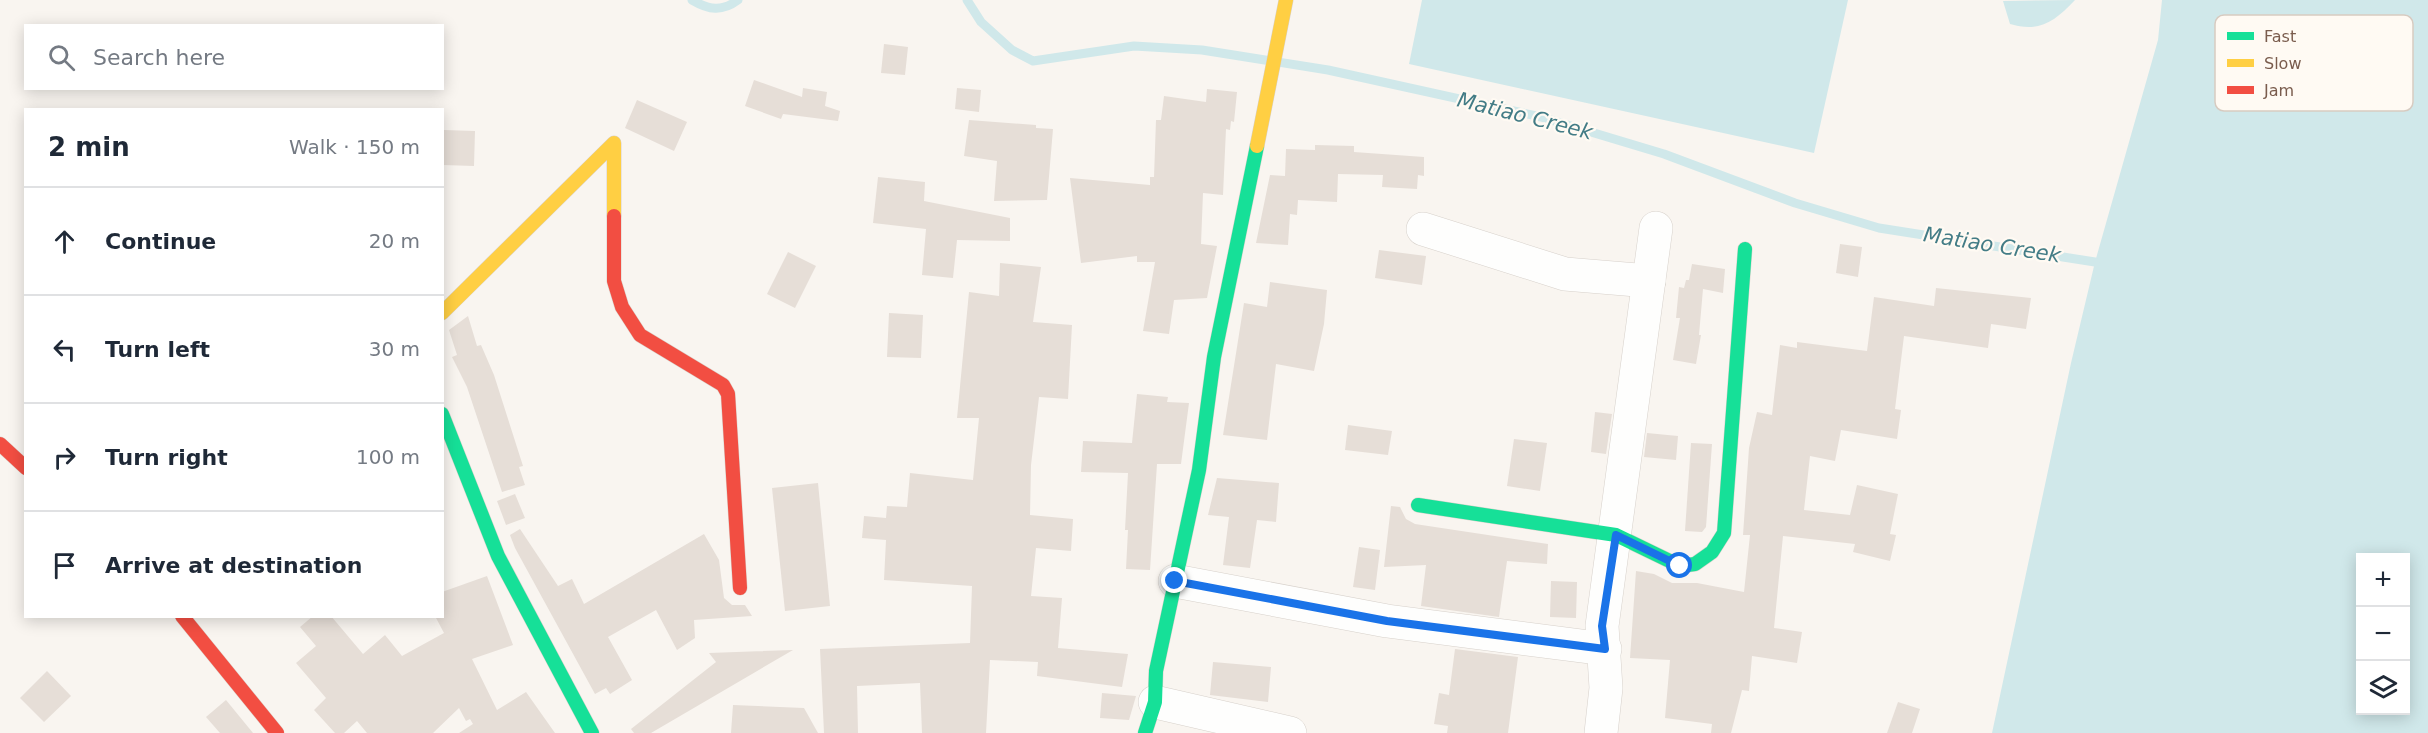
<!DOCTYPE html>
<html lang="en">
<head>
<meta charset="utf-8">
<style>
	body { margin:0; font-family:"DejaVu Sans",sans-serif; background:#f6f6f7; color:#1f2937 }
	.controls { position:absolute; right:18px; bottom:18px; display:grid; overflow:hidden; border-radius:0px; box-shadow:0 3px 15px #0003 }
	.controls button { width:54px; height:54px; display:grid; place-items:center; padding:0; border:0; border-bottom:2px solid #e0e1e3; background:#fff; color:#1f2937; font:30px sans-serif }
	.stop { position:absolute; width:18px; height:18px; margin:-14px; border:4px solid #1a73e8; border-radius:50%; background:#fff }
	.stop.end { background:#1a73e8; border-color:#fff; box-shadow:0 2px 6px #0008 }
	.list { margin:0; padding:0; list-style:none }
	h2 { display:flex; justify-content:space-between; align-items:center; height:78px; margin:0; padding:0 24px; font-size:26px }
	h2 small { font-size:20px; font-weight:400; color:#747a83 }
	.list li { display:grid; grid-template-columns:39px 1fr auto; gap:18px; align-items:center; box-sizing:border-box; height:108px; padding:0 24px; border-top:2px solid #e0e1e3 }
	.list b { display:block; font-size:22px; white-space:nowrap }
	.list em { font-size:20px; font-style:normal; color:#747a83 }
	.icon { flex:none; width:33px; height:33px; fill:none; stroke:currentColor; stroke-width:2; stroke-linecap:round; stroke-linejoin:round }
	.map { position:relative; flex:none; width:2428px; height:733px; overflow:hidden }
	.search { position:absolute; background:#fff; box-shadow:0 3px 15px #0003; left:24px; top:24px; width:420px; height:66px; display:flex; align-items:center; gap:15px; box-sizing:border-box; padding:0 21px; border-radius:0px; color:#747a83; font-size:22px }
	.panel { position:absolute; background:#fff; box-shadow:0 3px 15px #0003; left:24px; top:108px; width:420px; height:510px; border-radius:0px }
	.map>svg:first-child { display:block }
	.water { fill:#d0e8ea; fill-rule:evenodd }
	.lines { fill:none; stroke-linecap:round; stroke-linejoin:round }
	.stream { stroke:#d0e8ea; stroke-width:9 }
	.building { fill:#e6ded7 }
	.street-casing { stroke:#d7d1cb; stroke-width:34 }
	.fast-casing { stroke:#d9d2cb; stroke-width:15 }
	.slow-casing { stroke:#d9d2cb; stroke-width:15 }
	.jam-casing { stroke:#d9d2cb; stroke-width:15 }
	.street { stroke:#fefefd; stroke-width:33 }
	.fast { stroke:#16e098; stroke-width:14 }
	.slow { stroke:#ffcf43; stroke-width:14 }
	.jam { stroke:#f24e42; stroke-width:14 }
	.route { stroke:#1a73e8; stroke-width:8 }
	.labels { text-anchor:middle; stroke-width:4.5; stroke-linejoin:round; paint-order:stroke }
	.water-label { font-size:21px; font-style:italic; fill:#437c86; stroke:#fffaf3 }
	.key { fill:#fffaf3; stroke:#d7cbc1; stroke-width:1.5 }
	.key-label { font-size:16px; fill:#7a5c4d }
</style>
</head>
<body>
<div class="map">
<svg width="2428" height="733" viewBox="0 0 2428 733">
	<rect width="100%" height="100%" fill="#f9f5f0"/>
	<g class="water">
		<path d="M 1422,0 L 1848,0 L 1814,153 L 1409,64 Z"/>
		<path d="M 2075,0 C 2055,21 2040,33 2010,24 L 2003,1 Z"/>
		<path d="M 2162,0 L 2428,0 L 2428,733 L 1992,733 L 2071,363 L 2095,262 L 2158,40 ZM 2360,558 L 2406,558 L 2406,710 L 2360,710 Z"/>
	</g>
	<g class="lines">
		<g class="stream">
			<path d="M 692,0 C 709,10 722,12 738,0"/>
			<path d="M 967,0 L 981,22 L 1012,50 L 1033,61 L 1134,46 L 1202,50 L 1328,70 L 1541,117 L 1664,154 L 1795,203 L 1879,228 L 2095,262"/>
		</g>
	</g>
	<g class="building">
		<path d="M 884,44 L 908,47 L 905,75 L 881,73 Z"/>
		<path d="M 754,80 L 802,97 L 803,88 L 827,92 L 825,106 L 840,111 L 838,121 L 783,114 L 781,119 L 745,106 Z"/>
		<path d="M 957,88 L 981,90 L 979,112 L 955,109 Z"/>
		<path d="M 1207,89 L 1237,92 L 1234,122 L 1231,121 L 1230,130 L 1226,129 L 1223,195 L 1203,193 L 1201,244 L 1217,246 L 1207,298 L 1174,300 L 1169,334 L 1143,331 L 1155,262 L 1137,262 L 1137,256 L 1081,263 L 1070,178 L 1150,185 L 1150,177 L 1154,177 L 1156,120 L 1161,120 L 1164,96 L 1206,102 Z"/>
		<path d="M 637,100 L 687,122 L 674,151 L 625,128 Z"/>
		<path d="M 969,120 L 1036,125 L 1036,128 L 1053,129 L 1047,200 L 994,201 L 997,161 L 964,156 Z"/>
		<path d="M 444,130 L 475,131 L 474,166 L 443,165 Z"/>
		<path d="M 1315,145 L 1354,146 L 1354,152 L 1424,157 L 1424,176 L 1418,175 L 1417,189 L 1382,187 L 1383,175 L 1338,174 L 1337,202 L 1298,200 L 1297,215 L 1290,214 L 1288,245 L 1256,243 L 1270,175 L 1285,176 L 1286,149 L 1315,150 Z"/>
		<path d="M 878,177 L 925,182 L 924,201 L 1010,218 L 1010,241 L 957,240 L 953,278 L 922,275 L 926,229 L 873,223 Z"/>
		<path d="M 1840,244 L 1862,247 L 1858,277 L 1836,273 Z"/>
		<path d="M 1379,250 L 1426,256 L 1422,285 L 1375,278 Z"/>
		<path d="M 788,252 L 816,266 L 795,308 L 767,294 Z"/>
		<path d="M 1000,263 L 1041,267 L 1033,322 L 1072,325 L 1068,399 L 1039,397 L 1031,465 L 1030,515 L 1073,519 L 1071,551 L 1036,548 L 1031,596 L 1062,598 L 1058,648 L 1128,654 L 1122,687 L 1037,676 L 1038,662 L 990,660 L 986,733 L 922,733 L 920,683 L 857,686 L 858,733 L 824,733 L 820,649 L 970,643 L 972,586 L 884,580 L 886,540 L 862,538 L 864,516 L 886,518 L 887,506 L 907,507 L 910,473 L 973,480 L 979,418 L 957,418 L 969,292 L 999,296 Z"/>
		<path d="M 1692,264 L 1725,269 L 1723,293 L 1703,289 L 1699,335 L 1701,335 L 1696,364 L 1673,360 L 1680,318 L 1676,318 L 1679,287 L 1684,288 L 1686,280 L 1689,280 Z"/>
		<path d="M 1270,282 L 1327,290 L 1324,324 L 1314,371 L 1276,364 L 1267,440 L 1223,435 L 1244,303 L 1267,307 Z"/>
		<path d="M 1936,288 L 2031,298 L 2026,329 L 1991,324 L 1988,348 L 1904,336 L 1895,409 L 1901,410 L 1897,439 L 1841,430 L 1835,461 L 1810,456 L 1804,510 L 1850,515 L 1857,485 L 1898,494 L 1890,534 L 1896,535 L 1890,561 L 1853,552 L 1855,544 L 1783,536 L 1774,628 L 1802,632 L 1797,663 L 1752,656 L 1749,691 L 1742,690 L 1731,733 L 1711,733 L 1712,724 L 1665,718 L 1670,660 L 1630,658 L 1636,571 L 1654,574 L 1672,583 L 1697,583 L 1744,592 L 1750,535 L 1743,535 L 1749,448 L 1757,412 L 1772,415 L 1780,345 L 1797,348 L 1797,342 L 1867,351 L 1874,297 L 1934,306 Z"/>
		<path d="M 889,313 L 923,315 L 921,358 L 887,357 Z"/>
		<path d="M 468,316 L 477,346 L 481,345 L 494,375 L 523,466 L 519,467 L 525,485 L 502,492 L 467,387 L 452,357 L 457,355 L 449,330 Z"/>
		<path d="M 1137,394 L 1168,397 L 1167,402 L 1189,403 L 1181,464 L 1157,464 L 1150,570 L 1126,569 L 1128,530 L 1125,530 L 1128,473 L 1081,472 L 1083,441 L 1132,443 Z"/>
		<path d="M 1595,412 L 1612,414 L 1606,454 L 1591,452 Z"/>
		<path d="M 1348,425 L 1392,431 L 1388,455 L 1345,450 Z"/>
		<path d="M 1647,433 L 1678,436 L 1676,460 L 1644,457 Z"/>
		<path d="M 1514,439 L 1547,443 L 1540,491 L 1507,486 Z"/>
		<path d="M 1691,443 L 1712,444 L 1706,527 L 1702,532 L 1685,531 Z"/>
		<path d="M 1217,478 L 1279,483 L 1276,522 L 1257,520 L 1250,568 L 1223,565 L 1229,517 L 1208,515 Z"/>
		<path d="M 818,483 L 830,606 L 785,611 L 772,488 Z"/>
		<path d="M 515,494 L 525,518 L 506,525 L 497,501 Z"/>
		<path d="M 1391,506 L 1400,507 L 1406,519 L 1415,524 L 1548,544 L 1547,564 L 1507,561 L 1499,617 L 1421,606 L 1426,565 L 1384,567 Z"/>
		<path d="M 520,529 L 558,586 L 572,579 L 584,604 L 704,534 L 719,560 L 724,598 L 732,605 L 745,605 L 752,616 L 694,620 L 695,638 L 677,650 L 656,610 L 608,637 L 632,680 L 610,694 L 606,688 L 595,694 L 515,548 L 510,535 Z"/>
		<path d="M 1359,547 L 1380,550 L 1375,590 L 1353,587 Z"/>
		<path d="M 487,576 L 513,645 L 472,659 L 497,710 L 526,692 L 555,733 L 459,733 L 473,724 L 470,719 L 466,721 L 459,708 L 433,733 L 367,733 L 357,721 L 344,733 L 335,733 L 314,710 L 326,698 L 296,663 L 316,646 L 300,627 L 313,616 L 331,616 L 363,654 L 385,635 L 402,656 L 444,633 L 435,616 L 442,616 L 442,592 Z"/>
		<path d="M 1551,581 L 1577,582 L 1576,618 L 1550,617 Z"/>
		<path d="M 1455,649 L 1518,657 L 1508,733 L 1447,733 L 1448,726 L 1434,724 L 1439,693 L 1449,695 Z"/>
		<path d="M 793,650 L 651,733 L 634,733 L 631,729 L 716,662 L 709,653 Z"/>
		<path d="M 1213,662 L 1271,667 L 1268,702 L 1210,695 Z"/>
		<path d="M 47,671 L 71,696 L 44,722 L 20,698 Z"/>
		<path d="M 1102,693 L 1136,696 L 1129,720 L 1100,718 Z"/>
		<path d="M 226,700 L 253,733 L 220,733 L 206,717 Z"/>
		<path d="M 1898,702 L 1920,709 L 1912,733 L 1887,733 Z"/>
		<path d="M 733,705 L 804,708 L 818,733 L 731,733 Z"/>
	</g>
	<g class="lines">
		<defs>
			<g id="street">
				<path d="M 1423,229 L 1565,274 L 1649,281"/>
				<path d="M 1175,581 L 1387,621 L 1605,649"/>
				<path d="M 1155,702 L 1290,733"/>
				<path d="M 1601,733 L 1606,688 L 1602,626 L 1656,228"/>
			</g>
			<g id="fast">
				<path d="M 442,414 L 498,556 L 592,733"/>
				<path d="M 1418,505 L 1616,535 L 1680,566 L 1695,564 L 1712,552 L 1724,533 L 1745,249"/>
				<path d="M 1145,733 L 1155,702 L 1156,671 L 1199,470 L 1214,357 L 1257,146"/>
			</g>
			<g id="slow">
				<path d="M 1257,146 L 1286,0"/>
				<path d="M 442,313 L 614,143 L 614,216"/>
			</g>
			<g id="jam">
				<path d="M 614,216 L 614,281 L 622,307 L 640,335 L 723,385 L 728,394 L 740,588"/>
				<path d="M 0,444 L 26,468"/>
				<path d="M 182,616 L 277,733"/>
			</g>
		</defs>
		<use href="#street" class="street-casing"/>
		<use href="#fast" class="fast-casing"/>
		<use href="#slow" class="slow-casing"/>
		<use href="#jam" class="jam-casing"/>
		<use href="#street" class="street"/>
		<use href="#fast" class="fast"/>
		<use href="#slow" class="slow"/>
		<use href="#jam" class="jam"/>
	</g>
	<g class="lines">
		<path class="route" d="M 1175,581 L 1387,621 L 1605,649 L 1602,626 L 1616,535 L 1680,566"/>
	</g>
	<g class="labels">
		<g class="water-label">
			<text transform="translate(1525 116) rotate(14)" y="7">Matiao Creek</text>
			<text transform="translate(1992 245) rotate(9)" y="7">Matiao Creek</text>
		</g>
	</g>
	<rect x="2215" y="15" width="198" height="96" rx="9" class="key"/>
	<rect x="2227" y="32" width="27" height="8" fill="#16e098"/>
	<rect x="2227" y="59" width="27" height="8" fill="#ffcf43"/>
	<rect x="2227" y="86" width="27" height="8" fill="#f24e42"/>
	<g class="key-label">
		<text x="2264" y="42">Fast</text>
		<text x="2264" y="69">Slow</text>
		<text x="2264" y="96">Jam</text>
	</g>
</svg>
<div class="controls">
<button>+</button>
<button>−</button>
<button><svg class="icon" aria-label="layers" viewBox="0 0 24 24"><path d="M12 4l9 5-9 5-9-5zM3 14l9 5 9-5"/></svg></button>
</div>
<div class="stop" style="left:1680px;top:566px"></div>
<div class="stop end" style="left:1175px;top:581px"></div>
<div class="search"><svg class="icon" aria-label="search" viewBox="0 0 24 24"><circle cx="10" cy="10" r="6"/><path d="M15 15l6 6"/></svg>Search here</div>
<section class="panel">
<h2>2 min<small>Walk · 150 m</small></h2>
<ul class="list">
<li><svg class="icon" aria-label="ahead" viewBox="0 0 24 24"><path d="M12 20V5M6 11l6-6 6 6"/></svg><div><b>Continue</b></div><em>20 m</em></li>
<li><svg class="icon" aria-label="left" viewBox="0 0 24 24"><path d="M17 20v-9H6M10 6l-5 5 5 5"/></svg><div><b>Turn left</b></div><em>30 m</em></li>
<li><svg class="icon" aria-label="right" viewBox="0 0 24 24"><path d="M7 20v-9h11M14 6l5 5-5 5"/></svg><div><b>Turn right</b></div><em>100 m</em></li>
<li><svg class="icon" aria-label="arrive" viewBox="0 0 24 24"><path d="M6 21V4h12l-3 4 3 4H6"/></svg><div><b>Arrive at destination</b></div></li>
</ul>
</section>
</div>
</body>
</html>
